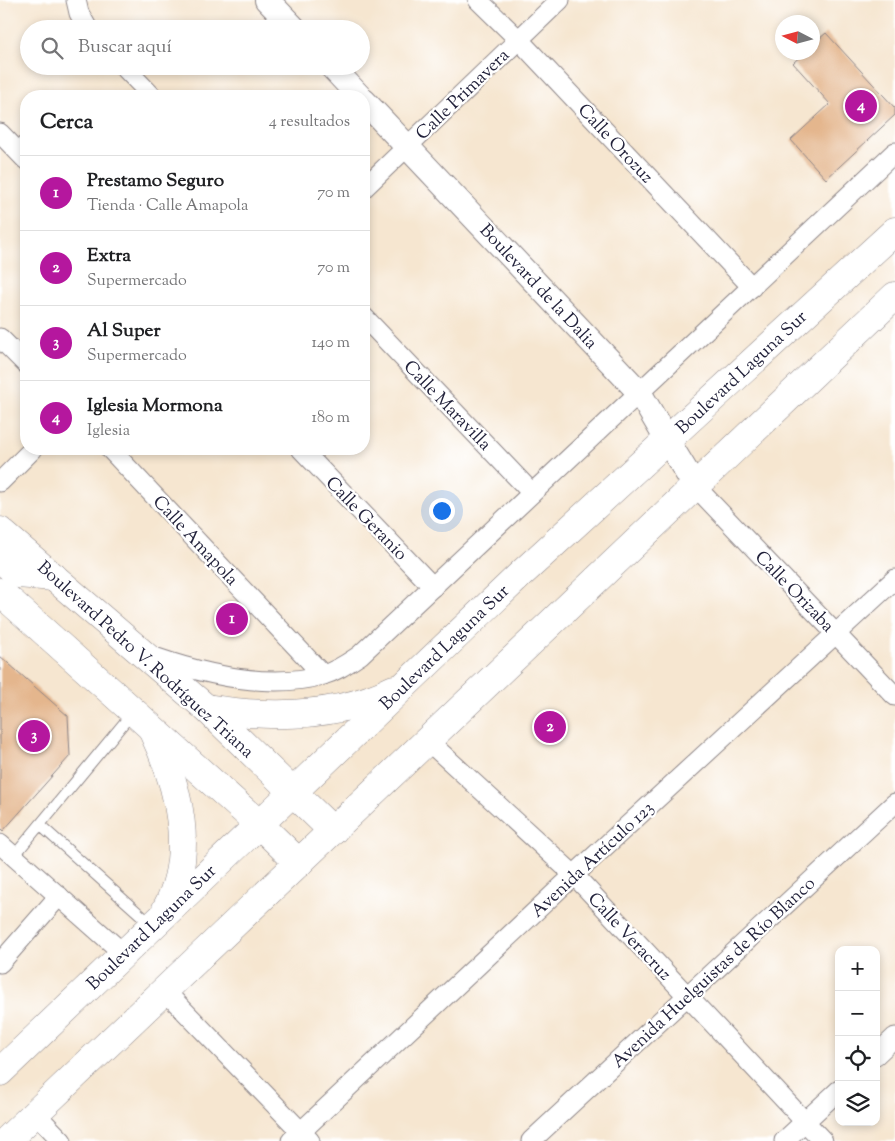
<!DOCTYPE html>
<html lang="es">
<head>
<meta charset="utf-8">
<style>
	body { margin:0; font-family:"Sorts Mill Goudy",serif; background:#f6f6f6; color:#202124 }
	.controls { position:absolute; right:15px; bottom:15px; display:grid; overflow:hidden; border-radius:10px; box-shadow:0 2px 8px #0003 }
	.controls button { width:45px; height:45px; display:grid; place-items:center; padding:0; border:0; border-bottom:1px solid #e0e0e0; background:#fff; color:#202124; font:25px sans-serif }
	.compass { position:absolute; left:775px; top:15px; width:45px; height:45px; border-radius:50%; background:#fff; box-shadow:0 2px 8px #0003; rotate:276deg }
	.you { position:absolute; left:441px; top:510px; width:18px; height:18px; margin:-12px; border:4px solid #fff; border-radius:50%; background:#1a73e8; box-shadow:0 0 0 8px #1a73e833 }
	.badge { display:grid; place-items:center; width:32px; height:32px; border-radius:50%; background:#b5179e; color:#fff; font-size:16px; font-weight:700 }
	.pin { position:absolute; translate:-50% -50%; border:2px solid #fff; box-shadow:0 1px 5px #0006 }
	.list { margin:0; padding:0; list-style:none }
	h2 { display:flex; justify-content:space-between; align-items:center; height:65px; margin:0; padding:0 20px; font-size:21px }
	h2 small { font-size:16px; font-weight:400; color:#757577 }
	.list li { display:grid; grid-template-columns:32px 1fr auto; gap:15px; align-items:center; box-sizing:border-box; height:75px; padding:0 20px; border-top:1px solid #e0e0e0 }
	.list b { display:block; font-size:19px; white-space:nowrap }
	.list p { margin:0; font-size:16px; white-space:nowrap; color:#757577 }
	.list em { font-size:16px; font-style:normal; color:#757577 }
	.icon { flex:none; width:28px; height:28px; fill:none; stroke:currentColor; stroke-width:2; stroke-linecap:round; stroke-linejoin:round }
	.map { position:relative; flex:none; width:895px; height:1141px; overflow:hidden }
	.search { position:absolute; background:#fff; box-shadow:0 2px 8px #0003; left:20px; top:20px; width:350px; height:55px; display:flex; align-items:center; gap:12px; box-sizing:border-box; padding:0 18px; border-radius:28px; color:#757577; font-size:19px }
	.panel { position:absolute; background:#fff; box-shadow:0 2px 8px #0003; left:20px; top:90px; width:350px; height:365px; border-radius:20px }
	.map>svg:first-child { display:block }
	.building { fill:#e4b68d }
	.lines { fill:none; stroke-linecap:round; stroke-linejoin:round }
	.service-casing { stroke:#8c8486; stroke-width:12 }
	.minor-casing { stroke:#8c8486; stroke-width:21 }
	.tertiary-casing { stroke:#8c8486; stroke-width:26 }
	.primary-casing { stroke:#8c8486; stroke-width:29 }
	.service { stroke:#fff; stroke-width:10 }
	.minor { stroke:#fff; stroke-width:19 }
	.tertiary { stroke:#fff; stroke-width:24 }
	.primary { stroke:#fff; stroke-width:28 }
	.labels { text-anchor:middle; stroke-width:4.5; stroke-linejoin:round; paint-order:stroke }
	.street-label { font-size:18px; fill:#22223b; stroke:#fff }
</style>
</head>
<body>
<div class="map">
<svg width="895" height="1141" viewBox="0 0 895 1141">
	<rect width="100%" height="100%" fill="#fff"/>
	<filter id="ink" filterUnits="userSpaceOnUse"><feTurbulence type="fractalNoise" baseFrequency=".02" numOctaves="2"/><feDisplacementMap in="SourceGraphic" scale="10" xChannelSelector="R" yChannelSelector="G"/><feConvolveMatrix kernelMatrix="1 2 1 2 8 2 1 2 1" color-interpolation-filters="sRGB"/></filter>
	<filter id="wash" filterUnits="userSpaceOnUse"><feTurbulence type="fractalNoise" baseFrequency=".0096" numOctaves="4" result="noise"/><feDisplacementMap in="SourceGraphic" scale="20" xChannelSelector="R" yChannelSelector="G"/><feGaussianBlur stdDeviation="1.12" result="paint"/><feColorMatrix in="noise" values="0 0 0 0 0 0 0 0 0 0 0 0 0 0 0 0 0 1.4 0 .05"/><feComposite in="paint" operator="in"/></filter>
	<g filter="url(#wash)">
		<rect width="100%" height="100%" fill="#f6e6d0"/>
		<g id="blocks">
			<g class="building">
				<path d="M 826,33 L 895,108 L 895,115 L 826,179 L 791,140 L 830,104 L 793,63 L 805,52 L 812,52 L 812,45 Z"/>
				<path d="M 0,656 L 68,716 L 70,756 L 3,831 L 0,828 Z"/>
			</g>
		</g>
	</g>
	<g filter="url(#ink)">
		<use href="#blocks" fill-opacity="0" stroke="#8c8486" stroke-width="1"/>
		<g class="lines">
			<defs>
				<g id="service">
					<path d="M 40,825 L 153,926"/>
					<path d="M 14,856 L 133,712"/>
				</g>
				<g id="minor">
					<path d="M 76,0 L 79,13 L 88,29"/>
					<path d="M 478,0 L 519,40 L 752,287"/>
					<path d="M 123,66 L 152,96"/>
					<path d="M 0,133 L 26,160"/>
					<path d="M 364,188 L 560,0"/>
					<path d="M 364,317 L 532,493"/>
					<path d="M 0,338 L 26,364"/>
					<path d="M 110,449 L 323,675"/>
					<path d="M 301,449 L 433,587"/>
					<path d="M 0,482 L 33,449"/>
					<path d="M 695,486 L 895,696"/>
					<path d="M 154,657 C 206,675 269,690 323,675 C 337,671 348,663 360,655 L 895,152"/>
					<path d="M 428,741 L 574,875 L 823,1141"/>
					<path d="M 0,844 L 124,954"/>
					<path d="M 0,963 L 59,896"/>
					<path d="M 165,991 L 310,1141"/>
					<path d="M 876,1055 L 895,1037"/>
					<path d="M 35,1113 L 62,1141"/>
					<path d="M 291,1141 L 574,875 L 895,579"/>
					<path d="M 531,1141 L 895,803"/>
					<path d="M 784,1141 L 839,1090"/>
				</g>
				<g id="tertiary">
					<path d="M 267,0 L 295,29"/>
					<path d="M 331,66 L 359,96"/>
					<path d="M 364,101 L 639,392 L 667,440 L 695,486"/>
				</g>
				<g id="primary">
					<path d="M 0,531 L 206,708 L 333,831"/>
					<path d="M 0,558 L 18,574 L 54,577"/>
					<path d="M 0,592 L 259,824 L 299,863"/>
					<path d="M 206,708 C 268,718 336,719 394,689"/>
					<path d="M 154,734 C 179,787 196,854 166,909"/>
					<path d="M 0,1072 L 521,574 L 895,231"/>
					<path d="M 6,1141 L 895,296"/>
				</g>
			</defs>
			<use href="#service" class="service-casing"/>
			<use href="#minor" class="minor-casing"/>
			<use href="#tertiary" class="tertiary-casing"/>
			<use href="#primary" class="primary-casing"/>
			<use href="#service" class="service"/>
			<use href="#minor" class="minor"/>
			<use href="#tertiary" class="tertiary"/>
			<use href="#primary" class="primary"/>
		</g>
	</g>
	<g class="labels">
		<g class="street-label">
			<text transform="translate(462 94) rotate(-44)" y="6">Calle Primavera</text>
			<text transform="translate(616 143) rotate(47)" y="6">Calle Orozuz</text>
			<text transform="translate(539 286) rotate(47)" y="6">Boulevard de la Dalia</text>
			<text transform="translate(741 372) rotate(-43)" y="6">Boulevard Laguna Sur</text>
			<text transform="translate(448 405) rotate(46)" y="6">Calle Maravilla</text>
			<text transform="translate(367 518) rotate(46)" y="6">Calle Geranio</text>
			<text transform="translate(196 540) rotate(47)" y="6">Calle Amapola</text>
			<text transform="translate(795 591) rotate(46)" y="6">Calle Orizaba</text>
			<text transform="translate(444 647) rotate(-44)" y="6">Boulevard Laguna Sur</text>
			<text transform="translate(146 659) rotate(42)" y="6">Boulevard Pedro V. Rodríguez Triana</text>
			<text transform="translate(592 859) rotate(-43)" y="6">Avenida Artículo 123</text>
			<text transform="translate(151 927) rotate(-44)" y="6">Boulevard Laguna Sur</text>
			<text transform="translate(630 936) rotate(47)" y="6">Calle Veracruz</text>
			<text transform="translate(713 972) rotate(-43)" y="6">Avenida Huelguistas de Río Blanco</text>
		</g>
	</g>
</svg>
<div class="controls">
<button>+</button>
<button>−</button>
<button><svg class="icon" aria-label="locate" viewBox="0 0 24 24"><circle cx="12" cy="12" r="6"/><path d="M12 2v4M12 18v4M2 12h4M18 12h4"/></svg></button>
<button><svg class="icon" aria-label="layers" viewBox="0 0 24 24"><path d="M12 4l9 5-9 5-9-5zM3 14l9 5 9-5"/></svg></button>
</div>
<svg class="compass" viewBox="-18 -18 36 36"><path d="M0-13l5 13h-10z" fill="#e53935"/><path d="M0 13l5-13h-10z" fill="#757577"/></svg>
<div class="you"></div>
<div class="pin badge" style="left:232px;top:619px">1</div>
<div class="pin badge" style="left:550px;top:727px">2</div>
<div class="pin badge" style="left:34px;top:736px">3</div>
<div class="pin badge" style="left:861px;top:106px">4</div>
<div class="search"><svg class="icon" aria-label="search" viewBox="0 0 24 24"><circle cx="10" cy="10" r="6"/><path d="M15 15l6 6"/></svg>Buscar aquí</div>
<section class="panel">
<h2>Cerca<small>4 resultados</small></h2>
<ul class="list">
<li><span class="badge">1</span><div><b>Prestamo Seguro</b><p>Tienda · Calle Amapola</p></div><em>70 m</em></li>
<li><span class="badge">2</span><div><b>Extra</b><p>Supermercado</p></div><em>70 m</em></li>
<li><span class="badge">3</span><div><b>Al Super</b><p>Supermercado</p></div><em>140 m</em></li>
<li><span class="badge">4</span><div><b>Iglesia Mormona</b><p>Iglesia</p></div><em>180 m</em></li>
</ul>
</section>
</div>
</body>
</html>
